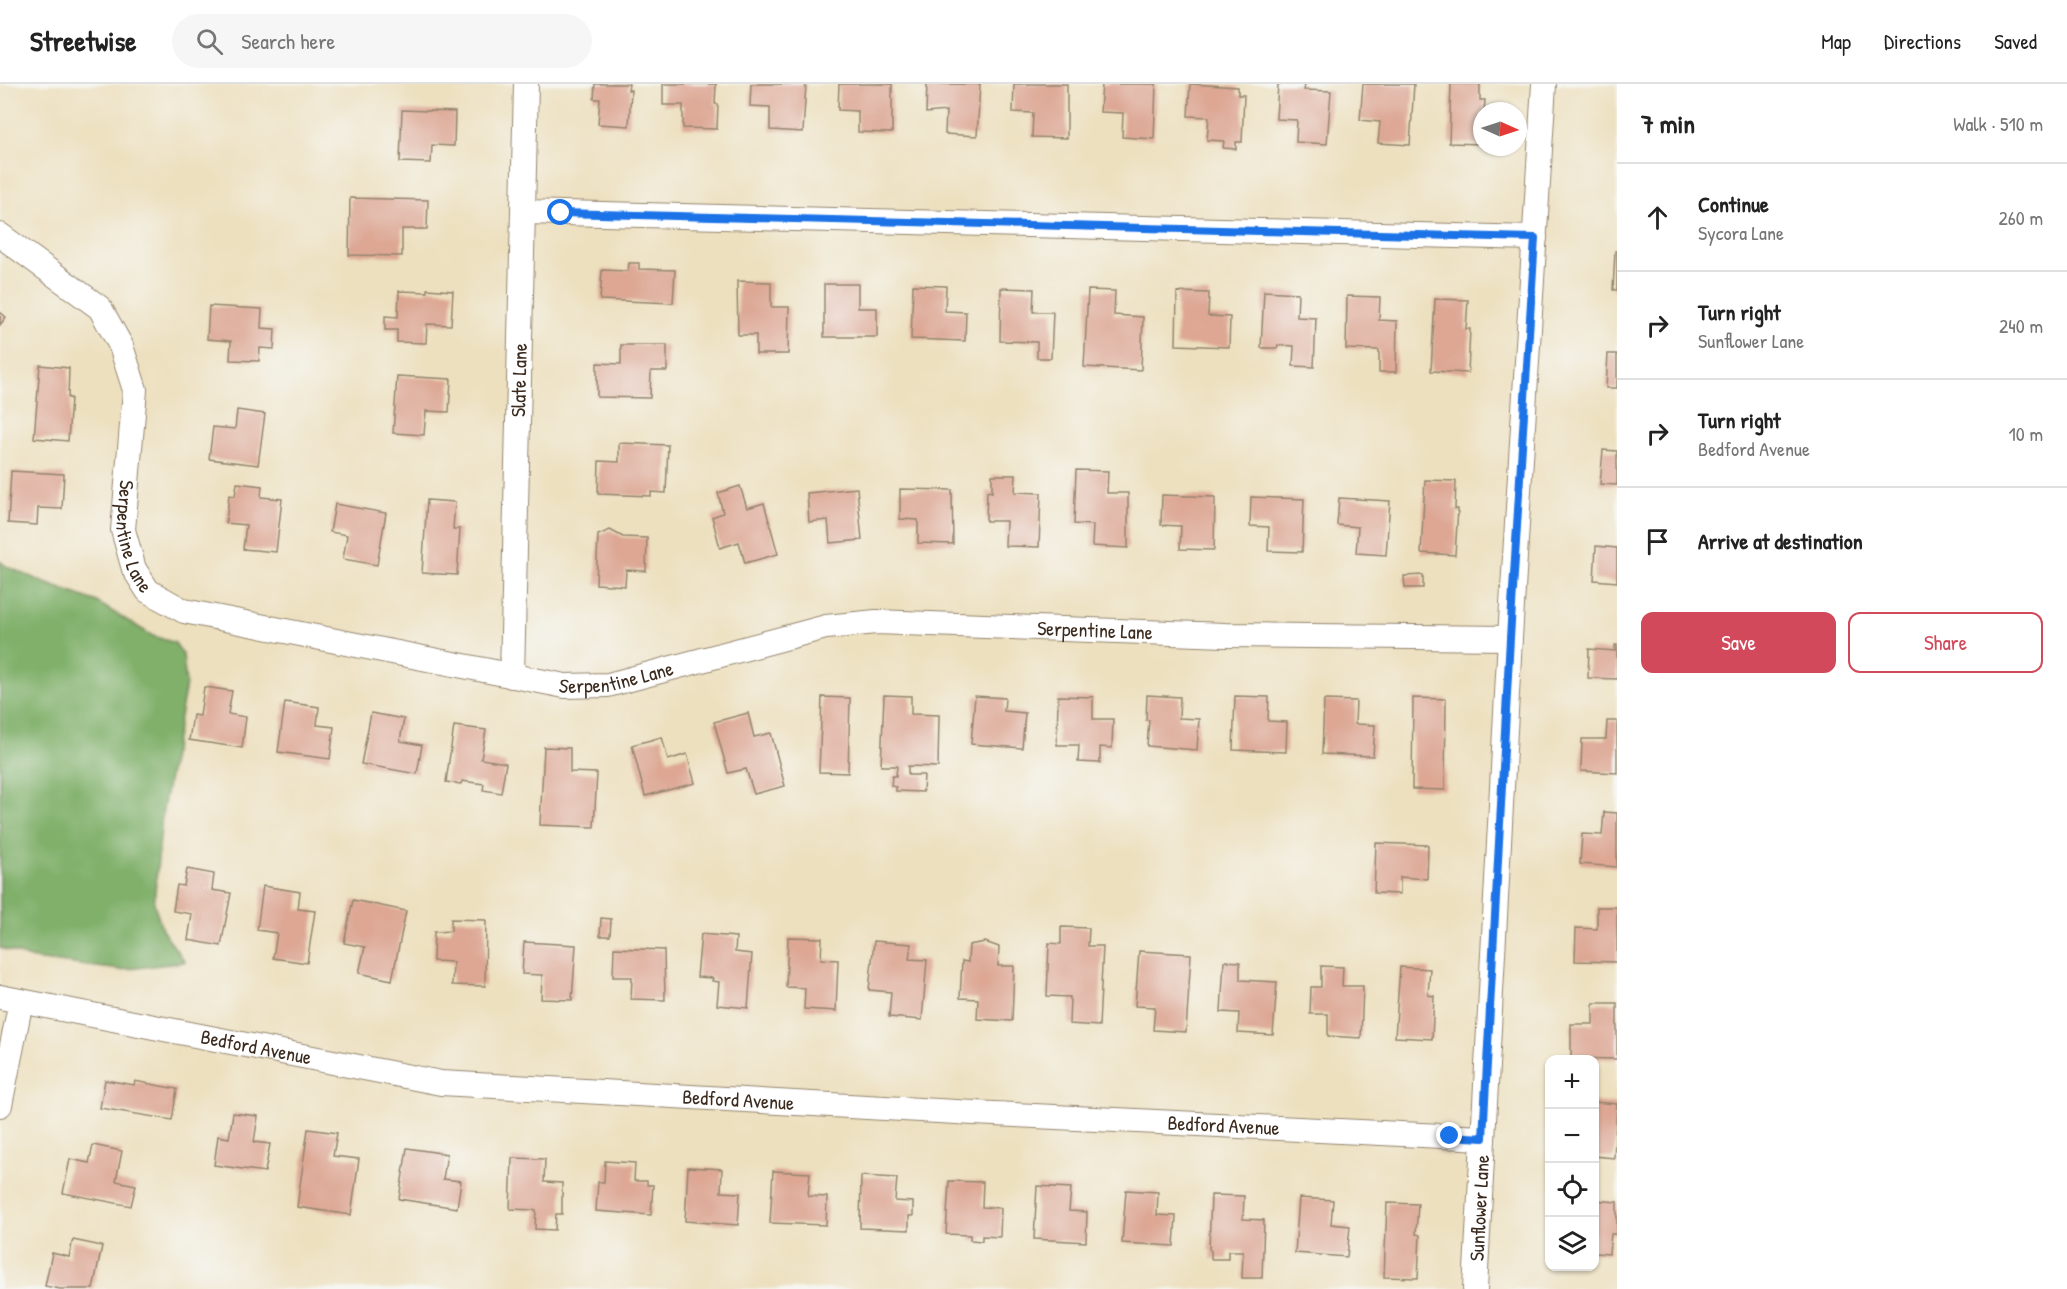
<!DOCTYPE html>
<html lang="en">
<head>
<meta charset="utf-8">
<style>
	body { margin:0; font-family:"Patrick Hand",sans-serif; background:#f6f6f6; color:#222 }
	.controls { position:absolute; right:18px; bottom:18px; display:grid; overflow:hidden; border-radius:12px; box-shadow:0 2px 4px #0004 }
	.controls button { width:54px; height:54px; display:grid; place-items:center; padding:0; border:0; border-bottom:2px solid #e0e0e0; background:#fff; color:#222; font:30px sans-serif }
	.compass { position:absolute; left:1473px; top:18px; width:54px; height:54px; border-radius:50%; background:#fff; box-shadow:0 2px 4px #0004; rotate:93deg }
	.stop { position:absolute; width:18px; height:18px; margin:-14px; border:4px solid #1a73e8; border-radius:50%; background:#fff }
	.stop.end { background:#1a73e8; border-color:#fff; box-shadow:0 2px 6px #0008 }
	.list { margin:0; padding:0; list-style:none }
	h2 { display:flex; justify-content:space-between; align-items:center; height:78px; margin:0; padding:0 24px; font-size:26px }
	h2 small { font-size:20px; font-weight:400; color:#767676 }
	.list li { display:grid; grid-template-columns:39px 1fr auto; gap:18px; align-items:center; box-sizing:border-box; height:108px; padding:0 24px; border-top:2px solid #e0e0e0 }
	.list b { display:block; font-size:22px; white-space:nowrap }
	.list p { margin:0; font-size:20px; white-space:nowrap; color:#767676 }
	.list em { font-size:20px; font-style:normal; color:#767676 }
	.actions { display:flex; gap:12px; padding:18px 24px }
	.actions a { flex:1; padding:14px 0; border:2px solid #d1495b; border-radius:12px; text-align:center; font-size:21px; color:#d1495b }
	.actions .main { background:#d1495b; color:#fff }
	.icon { flex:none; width:33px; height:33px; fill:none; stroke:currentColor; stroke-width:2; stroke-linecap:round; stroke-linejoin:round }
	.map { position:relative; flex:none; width:1617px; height:1205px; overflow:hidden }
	header { display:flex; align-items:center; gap:36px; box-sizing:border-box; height:84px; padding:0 30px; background:#fff; border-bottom:2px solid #e0e0e0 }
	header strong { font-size:28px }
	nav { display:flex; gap:33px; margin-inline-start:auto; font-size:21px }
	.search { width:420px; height:54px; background:#f6f6f6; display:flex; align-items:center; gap:15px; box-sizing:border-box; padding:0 21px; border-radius:33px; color:#767676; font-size:22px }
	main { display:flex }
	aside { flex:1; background:#fff }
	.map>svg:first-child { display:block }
	.forest { fill:#80b06b; stroke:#5e6d44; stroke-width:1.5 }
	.building { fill:#dda794 }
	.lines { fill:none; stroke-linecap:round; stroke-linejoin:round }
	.minor-casing { stroke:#94856e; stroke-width:26 }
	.minor { stroke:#fff; stroke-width:24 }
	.route { stroke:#1a73e8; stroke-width:8 }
	.labels { text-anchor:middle; stroke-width:4.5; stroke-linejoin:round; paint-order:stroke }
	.street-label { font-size:20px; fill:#3b2a1e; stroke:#f6f6f2 }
</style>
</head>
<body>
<header>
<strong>Streetwise</strong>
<div class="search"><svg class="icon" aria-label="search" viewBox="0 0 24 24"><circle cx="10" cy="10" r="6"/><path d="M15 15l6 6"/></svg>Search here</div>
<nav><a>Map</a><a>Directions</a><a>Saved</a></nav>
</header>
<main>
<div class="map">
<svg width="1617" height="1205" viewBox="0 0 1617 1205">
	<rect width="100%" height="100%" fill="#f6f6f2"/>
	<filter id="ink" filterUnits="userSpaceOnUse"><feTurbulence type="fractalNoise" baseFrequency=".0167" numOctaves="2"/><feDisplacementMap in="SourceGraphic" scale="12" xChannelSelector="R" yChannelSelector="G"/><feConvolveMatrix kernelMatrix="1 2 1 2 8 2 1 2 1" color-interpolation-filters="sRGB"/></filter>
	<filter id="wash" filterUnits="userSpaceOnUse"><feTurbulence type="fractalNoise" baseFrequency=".008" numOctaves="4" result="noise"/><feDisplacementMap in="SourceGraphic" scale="24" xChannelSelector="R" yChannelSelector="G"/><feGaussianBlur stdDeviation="1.35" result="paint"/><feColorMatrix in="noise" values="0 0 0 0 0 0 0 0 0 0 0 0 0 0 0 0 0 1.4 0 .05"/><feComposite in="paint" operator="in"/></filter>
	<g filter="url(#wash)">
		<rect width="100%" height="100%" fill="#ede0bf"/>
		<path class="forest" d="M 0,477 L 6,482 L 45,499 L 95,517 L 153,552 L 175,559 L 183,571 L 186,600 L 162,731 L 154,819 L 162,846 L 185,878 L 121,886 L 34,875 L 0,864 Z"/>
		<g id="blocks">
			<g class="building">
				<path d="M 595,0 L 629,0 L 628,6 L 631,6 L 629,42 L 598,40 L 600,15 L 594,15 Z"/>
				<path d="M 663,0 L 716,0 L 715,20 L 718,20 L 717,45 L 683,44 L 683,21 L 663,21 Z"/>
				<path d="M 751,0 L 806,0 L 803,48 L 770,46 L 770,23 L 750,22 Z"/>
				<path d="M 839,0 L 892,0 L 892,49 L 858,48 L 858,27 L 838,26 Z"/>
				<path d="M 927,0 L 980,0 L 977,52 L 945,50 L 946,27 L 926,29 Z"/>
				<path d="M 1014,0 L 1067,0 L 1067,54 L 1032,53 L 1033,29 L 1013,28 Z"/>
				<path d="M 1102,0 L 1156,0 L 1154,55 L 1122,53 L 1123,29 L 1100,28 Z"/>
				<path d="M 1190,0 L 1238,3 L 1238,11 L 1244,11 L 1242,58 L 1236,58 L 1236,65 L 1223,64 L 1224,57 L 1207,56 L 1209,33 L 1188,32 Z"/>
				<path d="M 1278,0 L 1305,0 L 1304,6 L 1331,7 L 1327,60 L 1296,58 L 1297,36 L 1276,35 Z"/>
				<path d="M 1363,0 L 1414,0 L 1410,61 L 1378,59 L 1380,38 L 1360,36 Z"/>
				<path d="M 1451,0 L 1480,0 L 1480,16 L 1485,16 L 1484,27 L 1482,27 L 1482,60 L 1449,59 Z"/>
				<path d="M 402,26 L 455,28 L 454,62 L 432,61 L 431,79 L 400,78 Z"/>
				<path d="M 350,114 L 428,116 L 427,145 L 402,145 L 402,172 L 349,171 Z"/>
				<path d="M 1615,167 L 1617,167 L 1617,206 L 1613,206 Z"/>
				<path d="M 629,179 L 639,179 L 639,185 L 675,186 L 673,219 L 600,216 L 602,186 L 628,187 Z"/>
				<path d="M 737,197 L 771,198 L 771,223 L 789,223 L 788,270 L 756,270 L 756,251 L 738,251 Z"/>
				<path d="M 824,200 L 858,200 L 858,224 L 877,224 L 877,253 L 824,253 Z"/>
				<path d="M 913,201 L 946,202 L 945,227 L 966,228 L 965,257 L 911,255 Z"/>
				<path d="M 1001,204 L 1034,205 L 1033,228 L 1053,228 L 1051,274 L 1037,274 L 1037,258 L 1000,257 Z"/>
				<path d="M 427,205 L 453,207 L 451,241 L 427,240 L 426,259 L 397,258 L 397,246 L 385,246 L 385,232 L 398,233 L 399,207 L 427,208 Z"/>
				<path d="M 1088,206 L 1115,207 L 1114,231 L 1143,233 L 1141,286 L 1084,283 Z"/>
				<path d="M 1264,207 L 1298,209 L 1297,233 L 1316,234 L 1314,283 L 1293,282 L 1294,262 L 1278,261 L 1277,264 L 1261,264 Z"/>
				<path d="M 1177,208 L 1209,209 L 1208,232 L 1230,233 L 1229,263 L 1176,261 Z"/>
				<path d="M 1347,212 L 1380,213 L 1379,236 L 1397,237 L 1396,288 L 1379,288 L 1379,266 L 1346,265 Z"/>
				<path d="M 1435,215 L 1468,216 L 1466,245 L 1470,245 L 1468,289 L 1431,287 Z"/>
				<path d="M 209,222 L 262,225 L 261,244 L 275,245 L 274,265 L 260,264 L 259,277 L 230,276 L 231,257 L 207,255 Z"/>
				<path d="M 0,228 L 6,233 L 0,241 Z"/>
				<path d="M 621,261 L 667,261 L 667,287 L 651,287 L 650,314 L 597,313 L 597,279 L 621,280 Z"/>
				<path d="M 1608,270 L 1617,270 L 1617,304 L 1606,304 Z"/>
				<path d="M 40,281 L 69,284 L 68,314 L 71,314 L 68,357 L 34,354 Z"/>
				<path d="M 397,292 L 451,295 L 449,328 L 426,327 L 424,351 L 393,349 Z"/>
				<path d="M 237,326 L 265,330 L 258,381 L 209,375 L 213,343 L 235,345 Z"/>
				<path d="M 619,359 L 668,361 L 666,409 L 651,408 L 651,412 L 598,410 L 599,377 L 619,378 Z"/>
				<path d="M 1603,366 L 1617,367 L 1617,401 L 1600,400 Z"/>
				<path d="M 1076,386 L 1108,387 L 1107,409 L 1128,409 L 1128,464 L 1092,462 L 1093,441 L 1074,440 Z"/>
				<path d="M 11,387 L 64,390 L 62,425 L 38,424 L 37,441 L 8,439 Z"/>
				<path d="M 992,391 L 1016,391 L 1015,408 L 1041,409 L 1039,463 L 1005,462 L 1006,437 L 986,437 L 987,407 L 992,408 Z"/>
				<path d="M 1425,396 L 1456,397 L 1455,425 L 1458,425 L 1455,471 L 1421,469 Z"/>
				<path d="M 237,399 L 262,402 L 261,413 L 282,415 L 276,468 L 243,465 L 246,441 L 226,439 L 229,411 L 235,412 Z"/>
				<path d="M 740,402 L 747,424 L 764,419 L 778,470 L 745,479 L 739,458 L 720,464 L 712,433 L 723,429 L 718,409 Z"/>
				<path d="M 857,404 L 862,456 L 830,459 L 828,436 L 809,438 L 807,409 Z"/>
				<path d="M 900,405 L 952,406 L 953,460 L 918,459 L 918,436 L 900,435 Z"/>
				<path d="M 1162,411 L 1215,413 L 1214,466 L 1180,465 L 1181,442 L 1161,441 Z"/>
				<path d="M 1251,413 L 1304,415 L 1302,468 L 1268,467 L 1269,443 L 1250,442 Z"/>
				<path d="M 1339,414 L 1390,417 L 1386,471 L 1356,469 L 1358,443 L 1337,441 Z"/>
				<path d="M 427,416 L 455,418 L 453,445 L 460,445 L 457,491 L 422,489 Z"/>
				<path d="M 335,420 L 386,429 L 377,481 L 343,475 L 347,451 L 330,448 Z"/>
				<path d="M 610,446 L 623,453 L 647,454 L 646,487 L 626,486 L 625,502 L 596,500 L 598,451 Z"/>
				<path d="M 1596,462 L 1617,464 L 1617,498 L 1594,496 Z"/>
				<path d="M 1423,491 L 1423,504 L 1405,504 L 1404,492 Z"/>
				<path d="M 1615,561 L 1617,561 L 1617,595 L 1588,594 L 1589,565 L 1615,567 Z"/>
				<path d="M 204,603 L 232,607 L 228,630 L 246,633 L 242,664 L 189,656 L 193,631 L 200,632 Z"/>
				<path d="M 884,611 L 911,612 L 911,630 L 939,631 L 938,683 L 908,682 L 908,691 L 924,691 L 923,708 L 896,707 L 896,703 L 891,702 L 892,692 L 896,692 L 897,682 L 881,682 Z"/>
				<path d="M 1147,611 L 1180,613 L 1179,634 L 1199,635 L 1197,666 L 1147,662 L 1149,636 L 1146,636 Z"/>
				<path d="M 975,612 L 1005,614 L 1004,627 L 1025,629 L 1022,664 L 971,660 Z"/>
				<path d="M 1058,612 L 1093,613 L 1093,635 L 1113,635 L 1112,664 L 1100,663 L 1100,679 L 1078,678 L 1079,661 L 1057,661 Z"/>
				<path d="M 1235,612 L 1269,613 L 1268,637 L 1287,638 L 1286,668 L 1233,666 Z"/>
				<path d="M 822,613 L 850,614 L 848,689 L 819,688 Z"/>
				<path d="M 1413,614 L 1446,615 L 1445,706 L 1412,705 Z"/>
				<path d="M 1324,616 L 1356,617 L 1355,640 L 1375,641 L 1373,672 L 1322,670 Z"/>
				<path d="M 285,618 L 319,623 L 317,641 L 334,643 L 330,675 L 278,668 Z"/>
				<path d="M 371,629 L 404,635 L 400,657 L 422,661 L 417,690 L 361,680 Z"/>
				<path d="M 748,629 L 754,653 L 771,649 L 785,702 L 754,710 L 746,685 L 728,689 L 714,638 Z"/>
				<path d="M 1607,637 L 1617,637 L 1617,689 L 1581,687 L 1582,655 L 1606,655 Z"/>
				<path d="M 454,642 L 486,646 L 481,675 L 506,679 L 501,709 L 483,706 L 484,700 L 462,697 L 461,700 L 446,698 Z"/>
				<path d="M 662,653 L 668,676 L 687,670 L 695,699 L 645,712 L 632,661 Z"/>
				<path d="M 544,663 L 570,664 L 570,688 L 597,689 L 594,743 L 540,741 Z"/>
				<path d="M 1604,728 L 1617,729 L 1617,783 L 1580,780 L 1582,750 L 1602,751 Z"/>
				<path d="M 1376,759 L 1428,761 L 1427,795 L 1400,793 L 1400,810 L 1374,809 Z"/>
				<path d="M 187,785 L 214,790 L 212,806 L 231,809 L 221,862 L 188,856 L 192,830 L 173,827 L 177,801 L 184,802 Z"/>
				<path d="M 263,802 L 300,808 L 298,825 L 315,827 L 307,879 L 273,874 L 277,849 L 257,846 Z"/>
				<path d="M 353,816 L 406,827 L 392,896 L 359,889 L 365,863 L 344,859 Z"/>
				<path d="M 1597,823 L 1617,823 L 1617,878 L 1575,877 L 1576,844 L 1597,845 Z"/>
				<path d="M 601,834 L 611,835 L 610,852 L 600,852 Z"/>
				<path d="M 451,835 L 486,836 L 485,902 L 452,901 L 453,878 L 433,877 L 434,848 L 451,847 Z"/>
				<path d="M 1061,843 L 1089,844 L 1088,862 L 1103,862 L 1099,942 L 1069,940 L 1070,913 L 1047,912 L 1049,859 L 1061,860 Z"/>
				<path d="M 701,850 L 736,853 L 735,868 L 752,870 L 748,924 L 717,921 L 719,898 L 712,897 L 713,894 L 697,893 Z"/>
				<path d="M 788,853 L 822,854 L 821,875 L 838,876 L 836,927 L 804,925 L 805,904 L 786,903 Z"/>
				<path d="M 874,857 L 911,860 L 909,875 L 927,876 L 922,936 L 889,933 L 891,908 L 869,906 Z"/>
				<path d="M 524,858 L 576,861 L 572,916 L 541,915 L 542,891 L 522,890 Z"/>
				<path d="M 985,858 L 999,863 L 998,882 L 1014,882 L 1012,937 L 977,935 L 978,915 L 960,914 L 962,877 L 968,878 L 969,861 Z"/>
				<path d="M 614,864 L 664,866 L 665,916 L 631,915 L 632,893 L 613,893 Z"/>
				<path d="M 1139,867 L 1191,870 L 1186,948 L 1153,946 L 1155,923 L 1135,922 Z"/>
				<path d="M 1224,877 L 1240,878 L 1240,896 L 1277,898 L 1273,951 L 1238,949 L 1239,929 L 1221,928 Z"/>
				<path d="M 1321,882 L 1343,883 L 1342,902 L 1363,902 L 1361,954 L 1328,952 L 1328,930 L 1310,930 L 1311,903 L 1321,903 Z"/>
				<path d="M 1400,883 L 1430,885 L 1428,911 L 1434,912 L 1432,955 L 1395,953 Z"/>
				<path d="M 1593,919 L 1617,919 L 1617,975 L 1571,974 L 1571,940 L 1593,940 Z"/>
				<path d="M 105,996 L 134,1001 L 135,997 L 177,1005 L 172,1036 L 100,1024 Z"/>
				<path d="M 1594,1018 L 1617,1020 L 1614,1074 L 1594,1072 Z"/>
				<path d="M 233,1029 L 258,1032 L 254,1058 L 270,1060 L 265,1088 L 214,1081 L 218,1052 L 229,1054 Z"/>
				<path d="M 308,1045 L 337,1049 L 333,1072 L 359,1075 L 351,1131 L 297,1123 Z"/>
				<path d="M 93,1061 L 122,1067 L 116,1097 L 136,1101 L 131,1122 L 63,1109 L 70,1075 L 89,1079 Z"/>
				<path d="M 407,1064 L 447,1070 L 443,1095 L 461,1097 L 457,1124 L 399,1115 Z"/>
				<path d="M 512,1074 L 545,1075 L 544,1098 L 562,1099 L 562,1130 L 556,1130 L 555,1146 L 535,1145 L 536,1126 L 510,1125 Z"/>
				<path d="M 605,1077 L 635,1079 L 634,1097 L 647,1097 L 647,1101 L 653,1101 L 651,1131 L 596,1127 L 598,1098 L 604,1098 Z"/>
				<path d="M 688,1083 L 722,1085 L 721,1108 L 740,1109 L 738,1141 L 685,1137 Z"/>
				<path d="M 773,1087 L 810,1089 L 808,1112 L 827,1113 L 826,1141 L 770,1139 Z"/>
				<path d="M 861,1092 L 897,1094 L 895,1117 L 913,1118 L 913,1132 L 909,1132 L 909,1146 L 860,1144 Z"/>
				<path d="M 949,1097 L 983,1098 L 982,1123 L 1001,1124 L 1000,1153 L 982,1152 L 982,1157 L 970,1156 L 970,1151 L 946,1150 Z"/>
				<path d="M 1037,1102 L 1071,1104 L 1069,1127 L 1087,1128 L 1086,1158 L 1034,1155 Z"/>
				<path d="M 1126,1106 L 1158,1108 L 1157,1131 L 1176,1132 L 1174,1162 L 1122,1159 Z"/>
				<path d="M 1211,1111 L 1244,1112 L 1243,1135 L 1264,1136 L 1262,1194 L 1242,1194 L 1243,1167 L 1228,1167 L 1228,1175 L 1211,1175 L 1211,1167 L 1209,1165 Z"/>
				<path d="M 1299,1114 L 1333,1116 L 1331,1140 L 1350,1142 L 1347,1173 L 1295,1169 Z"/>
				<path d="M 1594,1116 L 1617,1118 L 1617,1150 L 1611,1150 L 1609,1170 L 1594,1169 Z"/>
				<path d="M 1387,1119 L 1418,1120 L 1416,1150 L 1420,1151 L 1418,1194 L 1384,1193 Z"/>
				<path d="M 73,1156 L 102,1162 L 93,1205 L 60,1205 L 45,1202 L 52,1169 L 69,1173 Z"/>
			</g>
		</g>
	</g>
	<g filter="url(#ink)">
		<use href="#blocks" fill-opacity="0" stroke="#94856e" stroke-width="1.5"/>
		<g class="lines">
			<defs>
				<g id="minor">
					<path d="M 524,128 L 1535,154"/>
					<path id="s1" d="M 0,151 L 100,224 L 121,262 L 135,306 L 123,446 L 134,485 L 148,507 L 184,527 L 565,602 L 608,601 L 826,543 L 876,538 L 1225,551 L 1510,554"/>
					<path id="s2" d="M 512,592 L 526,0"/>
					<path id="s3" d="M 0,913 L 441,999 L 974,1029 L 1483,1054"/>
					<path d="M 0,1021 L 21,917"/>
					<path id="s4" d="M 1475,1205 L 1510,554 L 1544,0"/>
				</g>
			</defs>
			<use href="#minor" class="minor-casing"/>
			<use href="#minor" class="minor"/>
		</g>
	</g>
	<g class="lines" filter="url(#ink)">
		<path class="route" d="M 561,129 L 1535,154 L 1510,554 L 1483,1054 L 1450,1052"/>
	</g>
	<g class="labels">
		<g class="street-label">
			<text dy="7" stroke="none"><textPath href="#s2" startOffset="296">Slate Lane</textPath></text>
			<text dy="7" stroke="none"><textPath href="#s1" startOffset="362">Serpentine Lane</textPath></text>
			<text dy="7" stroke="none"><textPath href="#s1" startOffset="1388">Serpentine Lane</textPath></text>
			<text dy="7" stroke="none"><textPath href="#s1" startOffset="902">Serpentine Lane</textPath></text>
			<text dy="7" stroke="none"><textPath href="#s3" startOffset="261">Bedford Avenue</textPath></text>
			<text dy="7" stroke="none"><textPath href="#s3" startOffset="747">Bedford Avenue</textPath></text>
			<text dy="7" stroke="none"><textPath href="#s3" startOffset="1233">Bedford Avenue</textPath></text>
			<text dy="7" stroke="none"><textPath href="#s4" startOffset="81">Sunflower Lane</textPath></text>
		</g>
	</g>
</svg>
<div class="controls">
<button>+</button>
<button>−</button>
<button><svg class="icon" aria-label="locate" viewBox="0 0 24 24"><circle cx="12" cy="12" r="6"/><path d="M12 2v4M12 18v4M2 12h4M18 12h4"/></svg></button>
<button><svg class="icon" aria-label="layers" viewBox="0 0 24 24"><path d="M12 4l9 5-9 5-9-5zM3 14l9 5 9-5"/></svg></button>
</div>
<svg class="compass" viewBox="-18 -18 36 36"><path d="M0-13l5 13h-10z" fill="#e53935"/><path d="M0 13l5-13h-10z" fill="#767676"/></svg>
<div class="stop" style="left:561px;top:129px"></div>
<div class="stop end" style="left:1450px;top:1052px"></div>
</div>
<aside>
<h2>7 min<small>Walk · 510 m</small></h2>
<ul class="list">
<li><svg class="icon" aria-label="ahead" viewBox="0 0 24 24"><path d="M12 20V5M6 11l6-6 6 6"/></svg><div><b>Continue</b><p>Sycora Lane</p></div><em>260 m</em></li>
<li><svg class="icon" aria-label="right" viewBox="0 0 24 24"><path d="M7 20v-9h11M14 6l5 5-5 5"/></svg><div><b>Turn right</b><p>Sunflower Lane</p></div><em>240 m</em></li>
<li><svg class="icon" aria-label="right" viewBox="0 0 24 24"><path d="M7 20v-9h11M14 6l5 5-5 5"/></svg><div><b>Turn right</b><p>Bedford Avenue</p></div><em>10 m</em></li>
<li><svg class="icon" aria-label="arrive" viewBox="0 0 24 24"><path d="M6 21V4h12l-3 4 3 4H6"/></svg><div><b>Arrive at destination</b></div></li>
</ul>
<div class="actions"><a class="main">Save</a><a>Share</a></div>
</aside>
</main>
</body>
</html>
